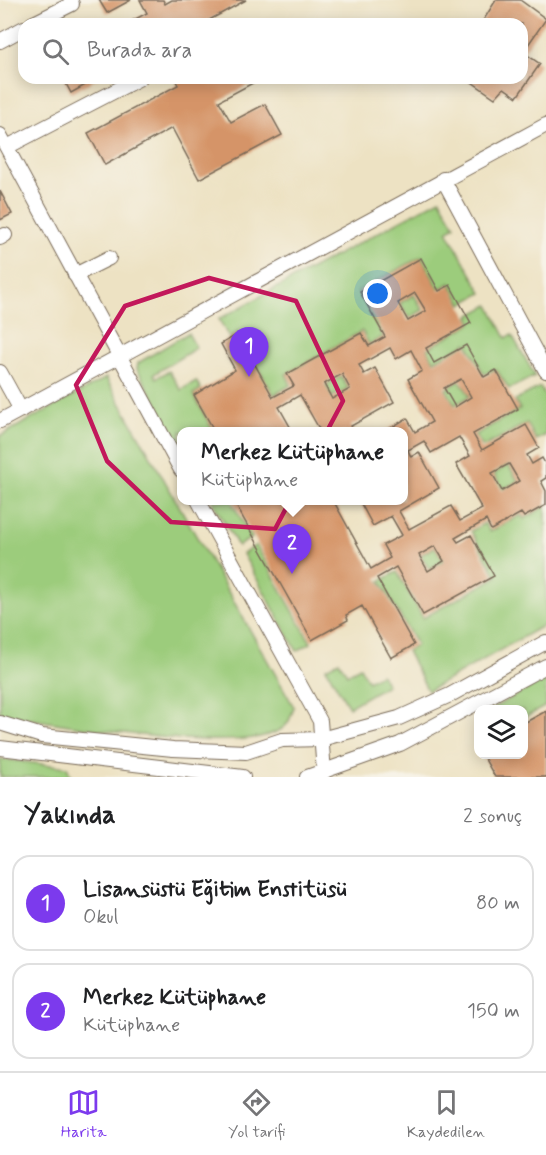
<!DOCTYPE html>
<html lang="tr">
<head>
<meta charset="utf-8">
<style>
	body { margin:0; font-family:Mynerve,sans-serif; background:#f2f2f2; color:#202124 }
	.controls { position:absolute; right:18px; bottom:18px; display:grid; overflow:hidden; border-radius:12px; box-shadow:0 3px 15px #0003 }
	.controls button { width:54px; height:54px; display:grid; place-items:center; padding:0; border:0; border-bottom:2px solid #e0e0e0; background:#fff; color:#202124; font:30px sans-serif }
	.you { position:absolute; left:378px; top:294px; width:21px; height:21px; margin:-15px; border:4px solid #fff; border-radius:50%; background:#1a73e8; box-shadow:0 0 0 9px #1a73e833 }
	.badge { display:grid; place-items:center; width:39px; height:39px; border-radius:50%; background:#7c3aed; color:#fff; font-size:20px; font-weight:700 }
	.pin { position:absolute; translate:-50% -50px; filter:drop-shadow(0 2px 3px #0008) }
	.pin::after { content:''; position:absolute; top:32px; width:21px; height:18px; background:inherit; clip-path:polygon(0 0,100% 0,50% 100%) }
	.popup { position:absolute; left:177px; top:427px; width:231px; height:78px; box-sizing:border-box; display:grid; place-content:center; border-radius:12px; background:#fff; filter:drop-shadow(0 2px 4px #0005); font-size:20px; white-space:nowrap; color:#757577 }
	.popup b { font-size:22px; color:#202124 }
	.popup::after { content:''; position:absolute; left:50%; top:100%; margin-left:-12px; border:12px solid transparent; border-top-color:#fff }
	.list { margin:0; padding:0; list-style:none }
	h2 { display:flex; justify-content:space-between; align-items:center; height:78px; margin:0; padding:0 24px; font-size:26px }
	h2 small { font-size:20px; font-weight:400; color:#757577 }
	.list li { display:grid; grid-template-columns:39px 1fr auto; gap:18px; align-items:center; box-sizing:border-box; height:96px; margin:0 12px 12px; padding:0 12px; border:2px solid #e0e0e0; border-radius:18px }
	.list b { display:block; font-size:22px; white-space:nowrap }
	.list p { margin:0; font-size:20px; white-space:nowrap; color:#757577 }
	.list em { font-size:20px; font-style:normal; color:#757577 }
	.icon { flex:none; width:33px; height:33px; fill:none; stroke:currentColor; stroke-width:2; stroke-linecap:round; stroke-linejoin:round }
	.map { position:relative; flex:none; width:546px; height:777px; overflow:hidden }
	.search { position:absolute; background:#fff; box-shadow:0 3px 15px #0003; left:18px; right:18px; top:18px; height:66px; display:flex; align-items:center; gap:15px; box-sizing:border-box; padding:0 21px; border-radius:18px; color:#757577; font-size:22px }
	.sheet { height:294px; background:#fff }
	nav { display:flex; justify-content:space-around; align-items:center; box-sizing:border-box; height:84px; border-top:2px solid #e0e0e0; background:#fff; font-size:16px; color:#757577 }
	nav a { display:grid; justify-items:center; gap:3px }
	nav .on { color:#7c3aed }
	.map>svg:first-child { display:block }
	.green { fill:#9ccc7b; stroke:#6c7b4c; stroke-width:1.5 }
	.building { fill:#d59468; fill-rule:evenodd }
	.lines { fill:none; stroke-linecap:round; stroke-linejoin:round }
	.minor-casing { stroke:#796a58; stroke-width:16 }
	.minor { stroke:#fff; stroke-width:14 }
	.marked { fill:none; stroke:#c2185b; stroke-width:4.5; stroke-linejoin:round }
</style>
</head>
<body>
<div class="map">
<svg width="546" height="777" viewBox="0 0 546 777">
	<rect width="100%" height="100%" fill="#f7f3e8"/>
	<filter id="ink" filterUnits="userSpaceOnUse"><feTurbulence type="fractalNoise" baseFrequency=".0167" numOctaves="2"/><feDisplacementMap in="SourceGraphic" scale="12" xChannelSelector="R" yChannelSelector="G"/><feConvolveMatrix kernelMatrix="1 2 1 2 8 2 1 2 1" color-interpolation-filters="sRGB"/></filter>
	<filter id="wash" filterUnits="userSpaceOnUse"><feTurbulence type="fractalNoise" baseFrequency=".008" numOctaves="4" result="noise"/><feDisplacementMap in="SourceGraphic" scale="24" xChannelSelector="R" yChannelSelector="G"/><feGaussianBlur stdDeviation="1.35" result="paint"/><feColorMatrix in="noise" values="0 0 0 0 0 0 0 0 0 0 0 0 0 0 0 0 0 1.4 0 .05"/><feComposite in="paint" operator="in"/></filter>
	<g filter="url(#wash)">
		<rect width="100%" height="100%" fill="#ede2c3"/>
		<g class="green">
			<path d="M 440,199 L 455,226 L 447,231 L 482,293 L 462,304 L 450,283 L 439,289 L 421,257 L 358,291 L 383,337 L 369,344 L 362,331 L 286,374 L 291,385 L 274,395 L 238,333 L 229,338 L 219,319 Z"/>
			<path d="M 414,295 L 423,310 L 409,318 L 400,303 Z"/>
			<path d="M 489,305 L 506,338 L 512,335 L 535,376 L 509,389 L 496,369 L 484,374 L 467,343 L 434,361 L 427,349 L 472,323 L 469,316 Z"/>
			<path d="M 188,333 L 196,348 L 154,374 L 156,378 L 169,371 L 181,390 L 196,381 L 201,389 L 193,394 L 213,431 L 181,432 L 181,446 L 137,369 L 138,363 Z"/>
			<path d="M 341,377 L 348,388 L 332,397 L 326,385 Z"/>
			<path d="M 106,378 L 294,707 C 291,716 289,725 280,730 C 232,757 58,723 0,714 L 0,436 Z"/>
			<path d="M 460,381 L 470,396 L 455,405 L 446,389 Z"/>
			<path d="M 540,387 L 546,396 L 546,435 L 536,440 L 527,423 L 483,447 L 475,435 L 520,409 L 515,400 Z"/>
			<path d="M 508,465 L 518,481 L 503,489 L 494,474 Z"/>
			<path d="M 212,501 L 231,501 L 252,538 L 238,546 Z"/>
			<path d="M 546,506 L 546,624 L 428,691 L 407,651 L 417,645 L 380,581 L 397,572 L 423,618 L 497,577 L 471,531 L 485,523 L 490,532 L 521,515 L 524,519 Z"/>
			<path d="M 256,545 L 311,643 L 297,651 L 243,554 Z"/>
			<path d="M 435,547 L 443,561 L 429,569 L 421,555 Z"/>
			<path d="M 339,661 L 347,674 L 360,667 L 368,681 L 381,674 L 387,685 L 349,707 L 326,668 Z"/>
			<path d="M 546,679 L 546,706 L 524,718 L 524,710 L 491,709 Z"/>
			<path d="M 0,759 L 67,767 L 71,777 L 0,777 Z"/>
		</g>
		<g id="blocks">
			<g class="building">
				<path d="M 99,0 L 131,0 L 107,13 Z"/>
				<path d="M 140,0 L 163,0 L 165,4 L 172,0 L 246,0 L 202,24 L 126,24 L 147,13 Z"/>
				<path d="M 496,0 L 520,0 L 546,19 L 523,52 L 540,64 L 517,97 L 504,88 L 495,98 L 466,78 L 522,78 L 522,24 L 481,24 Z"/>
				<path d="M 63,78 L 98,78 L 71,93 Z"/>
				<path d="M 179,78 L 262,78 L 219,101 L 231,122 L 265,104 L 282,135 L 199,179 L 172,128 L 105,165 L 88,133 L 178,85 L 176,81 Z"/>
				<path d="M 0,191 L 12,214 L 0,220 Z"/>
				<path d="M 421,258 L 439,291 L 450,285 L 471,323 L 426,348 L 434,363 L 466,345 L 484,377 L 496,370 L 518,409 L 473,434 L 482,450 L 526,425 L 539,448 L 527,455 L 532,464 L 542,458 L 546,465 L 546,478 L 541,481 L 546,491 L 546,505 L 524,517 L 521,513 L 491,530 L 486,520 L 455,538 L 458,542 L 471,535 L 494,576 L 423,615 L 396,567 L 377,578 L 414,645 L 391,658 L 362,606 L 346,615 L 348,620 L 312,640 L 233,500 L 333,500 L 371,569 L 390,558 L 383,545 L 402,535 L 391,516 L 373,526 L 359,500 L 403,500 L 403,432 L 384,432 L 407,418 L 415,432 L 432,422 L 408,379 L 422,371 L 411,350 L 396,359 L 390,348 L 359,365 L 364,374 L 375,368 L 394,402 L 351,426 L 354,432 L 321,432 L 300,395 L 279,407 L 293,432 L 215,432 L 194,395 L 235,370 L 221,344 L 238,334 L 273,397 L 294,386 L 287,374 L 361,333 L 369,346 L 385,337 L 360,292 ZM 415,293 L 426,311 L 408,321 L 398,303 ZM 342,374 L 350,389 L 332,399 L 324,384 ZM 461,379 L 471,397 L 455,407 L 444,388 ZM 459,437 L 470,456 L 456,464 L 482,509 L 460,521 L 451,506 L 409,529 L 399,511 L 439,488 L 419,452 L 411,457 L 408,450 L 424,441 L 431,453 ZM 509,464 L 519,481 L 502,491 L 492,473 ZM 435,546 L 444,561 L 428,571 L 419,555 Z"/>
				<path d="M 546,711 L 546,777 L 495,777 L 482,754 L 524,754 L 524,723 Z"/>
			</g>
		</g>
	</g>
	<g filter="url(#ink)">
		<use href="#blocks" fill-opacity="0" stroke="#796a58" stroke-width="1.5"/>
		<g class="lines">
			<defs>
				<g id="minor">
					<path d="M 32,24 L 72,4"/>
					<path d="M 0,41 L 24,28"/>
					<path d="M 0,135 L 181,470"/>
					<path d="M 7,147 L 140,78"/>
					<path d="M 443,179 L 546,371"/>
					<path d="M 0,238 L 5,235"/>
					<path d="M 75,275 L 109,258"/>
					<path d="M 0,372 L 21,410"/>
					<path d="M 0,421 L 546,125"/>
					<path d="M 198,500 L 320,721 L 324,772"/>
					<path d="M 0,723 L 42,736 L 173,749 L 246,752 L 282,740 L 321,739 L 399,718 L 450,695 L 546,642"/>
					<path d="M 0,748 L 243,777"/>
					<path d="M 307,777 L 400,744 L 546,666"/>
				</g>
			</defs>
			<use href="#minor" class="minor-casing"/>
			<use href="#minor" class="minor"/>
		</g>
	</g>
	<path class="marked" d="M 209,278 L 296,301 L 343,401 L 275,529 L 171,522 L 107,461 L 76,385 L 125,306 Z"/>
</svg>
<div class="controls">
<button><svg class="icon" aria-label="layers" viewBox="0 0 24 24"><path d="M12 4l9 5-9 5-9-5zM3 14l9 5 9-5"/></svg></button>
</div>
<div class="you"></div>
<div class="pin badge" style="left:249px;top:377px">1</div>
<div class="pin badge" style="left:292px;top:574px">2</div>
<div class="popup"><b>Merkez Kütüphane</b>Kütüphane</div>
<div class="search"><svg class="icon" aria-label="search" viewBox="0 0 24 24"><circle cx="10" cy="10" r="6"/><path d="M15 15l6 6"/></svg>Burada ara</div>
</div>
<section class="sheet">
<h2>Yakında<small>2 sonuç</small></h2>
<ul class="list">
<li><span class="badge">1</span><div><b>Lisansüstü Eğitim Enstitüsü</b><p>Okul</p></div><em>80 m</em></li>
<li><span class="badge">2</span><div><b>Merkez Kütüphane</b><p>Kütüphane</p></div><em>150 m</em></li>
</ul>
</section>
<nav>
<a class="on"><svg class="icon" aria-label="map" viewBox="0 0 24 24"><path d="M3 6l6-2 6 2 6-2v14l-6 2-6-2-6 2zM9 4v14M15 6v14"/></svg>Harita</a>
<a><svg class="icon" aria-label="directions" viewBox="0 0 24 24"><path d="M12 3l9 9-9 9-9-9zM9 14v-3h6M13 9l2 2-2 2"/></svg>Yol tarifi</a>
<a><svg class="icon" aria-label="saved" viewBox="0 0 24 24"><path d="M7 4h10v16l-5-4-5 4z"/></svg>Kaydedilen</a>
</nav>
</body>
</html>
